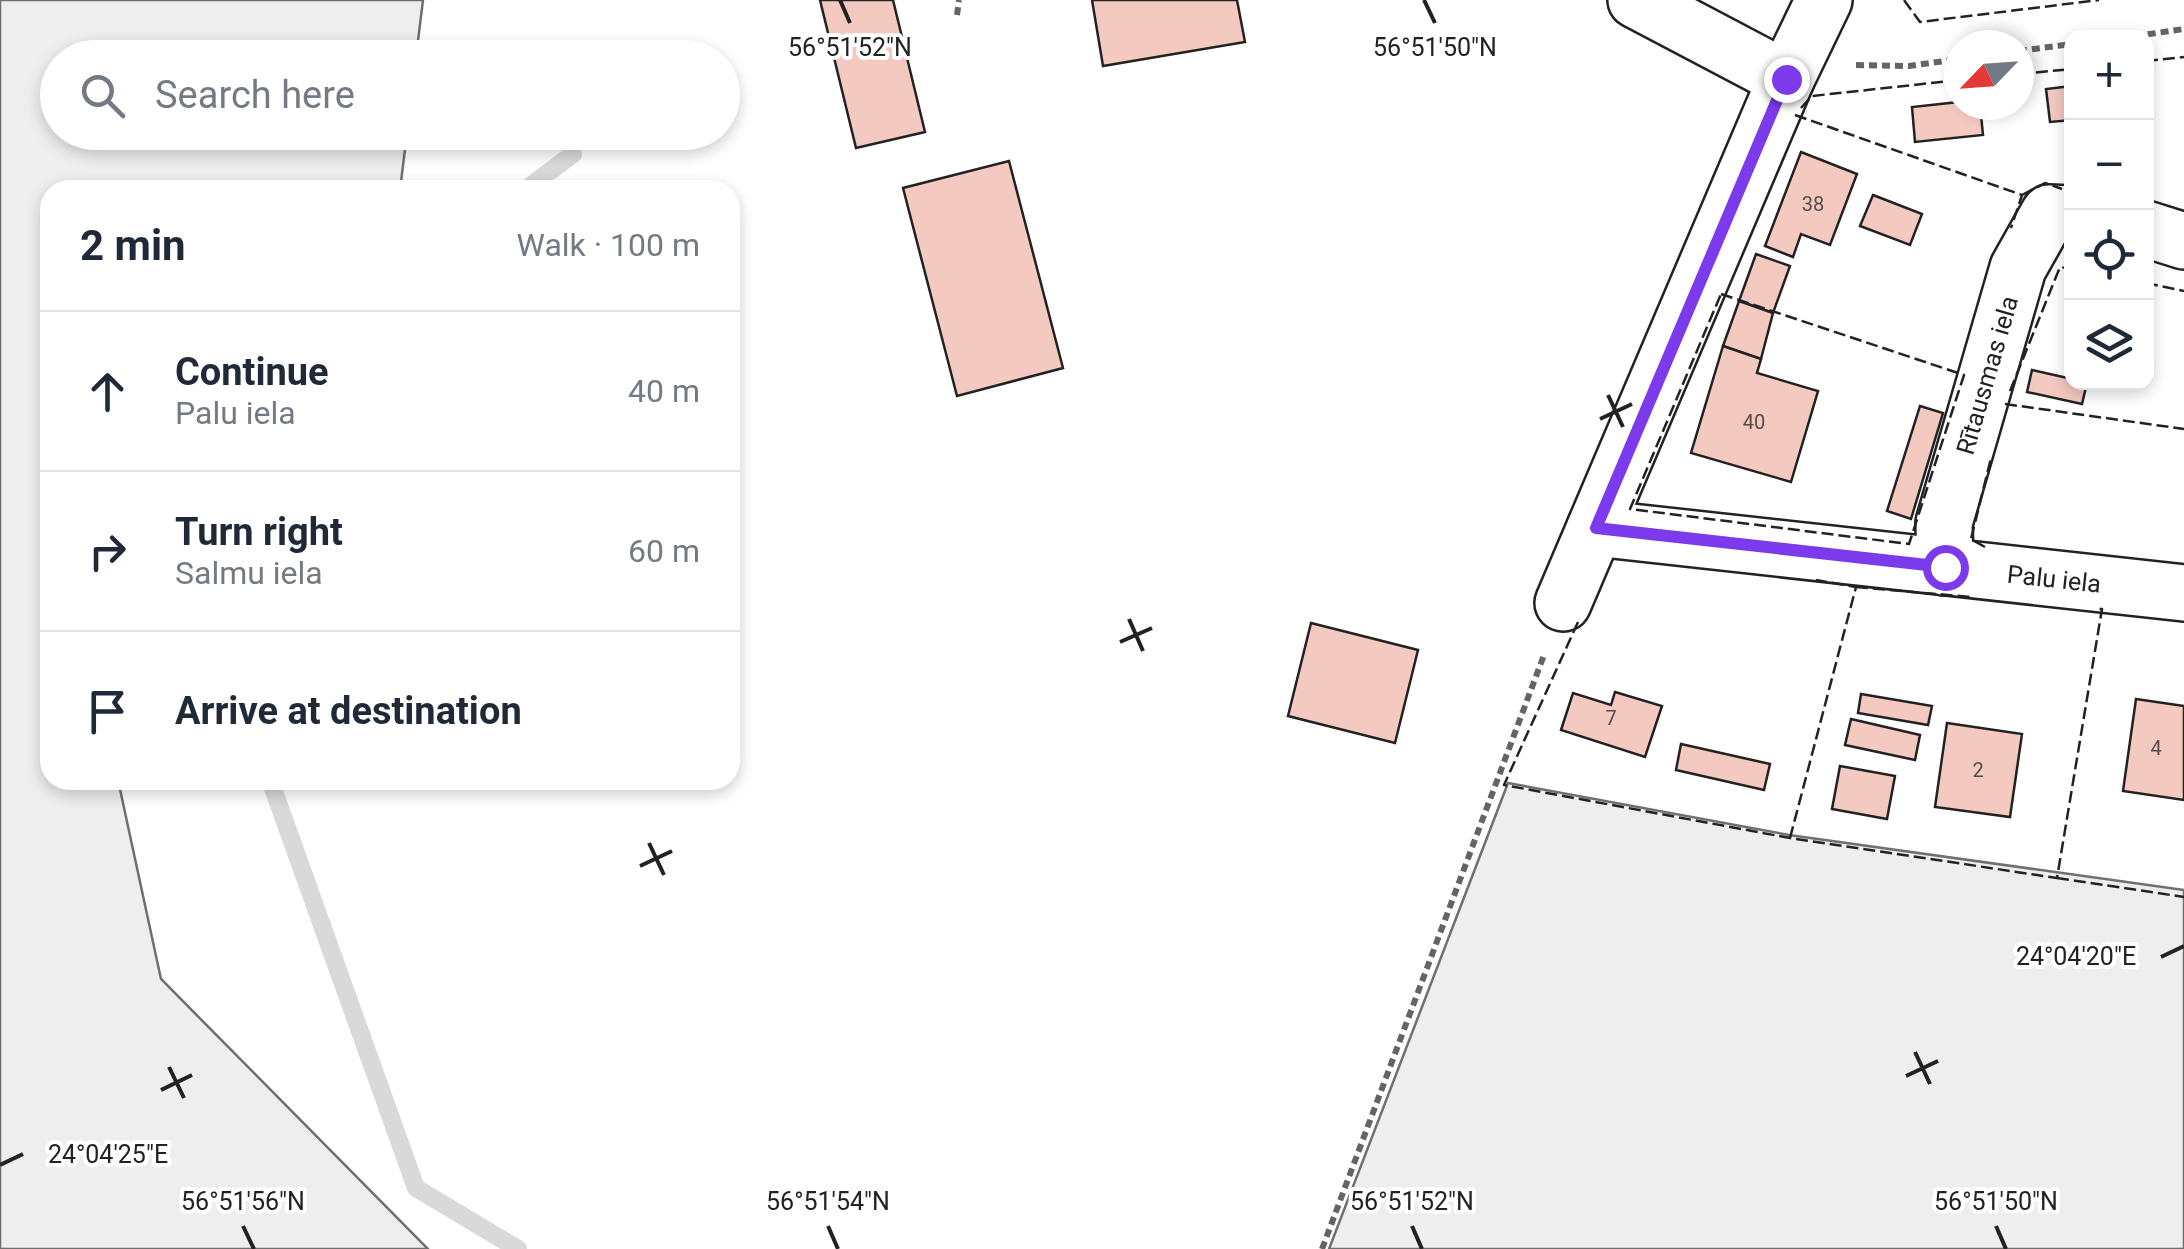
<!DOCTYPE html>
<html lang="en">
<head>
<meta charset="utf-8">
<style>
	body { margin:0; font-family:Roboto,sans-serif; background:#f6f6f7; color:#1f2937 }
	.controls { position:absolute; right:30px; top:30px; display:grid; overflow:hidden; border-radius:20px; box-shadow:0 5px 15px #0003 }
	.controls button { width:90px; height:90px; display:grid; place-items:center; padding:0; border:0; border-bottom:2px solid #e0e1e3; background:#fff; color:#1f2937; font:50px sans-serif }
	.compass { position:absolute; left:1944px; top:30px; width:90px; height:90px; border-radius:50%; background:#fff; box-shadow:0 5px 15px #0003; rotate:245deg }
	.stop { position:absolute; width:30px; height:30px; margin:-22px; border:8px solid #7c3aed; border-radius:50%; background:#fff }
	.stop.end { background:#7c3aed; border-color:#fff; box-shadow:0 2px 10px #0008 }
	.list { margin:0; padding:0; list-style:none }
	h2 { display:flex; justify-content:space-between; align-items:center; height:130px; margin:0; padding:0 40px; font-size:42px }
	h2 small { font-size:32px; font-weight:400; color:#747a83 }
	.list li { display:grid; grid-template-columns:65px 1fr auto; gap:30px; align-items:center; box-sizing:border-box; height:160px; padding:0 40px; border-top:2px solid #e0e1e3 }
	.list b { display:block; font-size:38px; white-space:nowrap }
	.list p { margin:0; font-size:32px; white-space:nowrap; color:#747a83 }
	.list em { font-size:32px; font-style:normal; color:#747a83 }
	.icon { flex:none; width:55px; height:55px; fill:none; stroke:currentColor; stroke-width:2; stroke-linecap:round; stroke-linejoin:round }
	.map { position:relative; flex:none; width:2184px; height:1249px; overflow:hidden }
	.search { position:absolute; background:#fff; box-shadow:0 5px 15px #0003; left:40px; top:40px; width:700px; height:110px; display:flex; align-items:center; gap:25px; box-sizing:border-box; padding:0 35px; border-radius:55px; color:#747a83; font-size:38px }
	.panel { position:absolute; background:#fff; box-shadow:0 5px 15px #0003; left:40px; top:180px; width:700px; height:610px; border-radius:30px }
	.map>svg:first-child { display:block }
	.green { fill:#eee; stroke:#6f6f6f; stroke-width:2.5 }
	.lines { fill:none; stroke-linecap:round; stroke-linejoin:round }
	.stream { stroke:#d9d9d9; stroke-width:18 }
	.building { fill:#f3c9c0; stroke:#222; stroke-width:2.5 }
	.minor-casing { stroke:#222; stroke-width:60 }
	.path { stroke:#646464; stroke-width:6; stroke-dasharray:8 5; stroke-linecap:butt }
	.minor { stroke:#fff; stroke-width:55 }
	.fence { stroke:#222; stroke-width:2.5; stroke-dasharray:12 5; stroke-linecap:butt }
	.route { stroke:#7c3aed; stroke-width:12 }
	.ticks { fill:none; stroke:#222; stroke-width:4 }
	.labels { text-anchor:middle; stroke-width:8; stroke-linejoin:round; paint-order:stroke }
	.number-label { font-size:20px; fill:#564c4a }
	.street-label { font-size:25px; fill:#222; stroke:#fff }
	.ticks-label { font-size:25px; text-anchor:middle; fill:#222; stroke:#fff; stroke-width:8; stroke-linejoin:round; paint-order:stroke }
</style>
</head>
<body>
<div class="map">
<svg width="2184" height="1249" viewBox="0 0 2184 1249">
	<rect width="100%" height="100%" fill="#fff"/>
	<g class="green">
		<path d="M 0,0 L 423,0 L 416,57 L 58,58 L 58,132 L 407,133 L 400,190 L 50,190 L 50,780 L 118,780 L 161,979 L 428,1249 L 0,1249 Z"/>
		<path d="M 1508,783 L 1789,835 L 2184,890 L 2184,1249 L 1329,1249 Z"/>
	</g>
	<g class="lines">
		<g class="stream">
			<path d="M 525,190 L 573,154"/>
			<path d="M 270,780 L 416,1188 L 518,1249"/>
		</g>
	</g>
	<g class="building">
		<path d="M 820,0 L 893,0 L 925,132 L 856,148 Z"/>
		<path d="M 1092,0 L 1237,0 L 1245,42 L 1103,66 Z"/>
		<path d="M 2072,86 L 2072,120 L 2050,122 L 2046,89 Z"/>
		<path d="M 1959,102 L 1959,105 L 1980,105 L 1983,135 L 1915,142 L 1912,107 Z"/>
		<path d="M 1801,152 L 1857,174 L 1830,245 L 1801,234 L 1793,257 L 1765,246 Z"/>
		<path d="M 1009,161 L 1063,368 L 957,396 L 903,188 Z"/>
		<path d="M 1873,195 L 1922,214 L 1910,245 L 1860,226 Z"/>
		<path d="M 1756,254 L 1790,266 L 1773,313 L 1739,301 Z"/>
		<path d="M 1739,301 L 1773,313 L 1761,359 L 1723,346 Z"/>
		<path d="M 1723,346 L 1761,359 L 1757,373 L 1818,391 L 1791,482 L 1691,453 Z"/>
		<path d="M 2032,370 L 2072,379 L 2072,382 L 2087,383 L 2082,404 L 2027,392 Z"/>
		<path d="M 1920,406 L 1943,413 L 1911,519 L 1887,511 Z"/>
		<path d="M 1311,623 L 1418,650 L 1395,743 L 1288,716 Z"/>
		<path d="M 1615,692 L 1662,706 L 1645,757 L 1561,730 L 1573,693 L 1611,705 Z"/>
		<path d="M 1861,694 L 1932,706 L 1928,725 L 1858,713 Z"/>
		<path d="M 2136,699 L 2184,706 L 2184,800 L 2123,791 Z"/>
		<path d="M 1851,719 L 1920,735 L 1915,760 L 1845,745 Z"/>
		<path d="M 1947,723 L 2022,734 L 2010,817 L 1935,807 Z"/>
		<path d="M 1681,744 L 1770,764 L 1764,790 L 1676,770 Z"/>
		<path d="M 1840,766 L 1895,776 L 1887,819 L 1832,809 Z"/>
	</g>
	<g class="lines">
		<defs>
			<g id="minor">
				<path d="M 1636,0 L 1786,79"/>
				<path d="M 2146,229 L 2184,241"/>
				<path id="s1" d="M 1595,528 L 2184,593"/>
				<path id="s2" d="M 1945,567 L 1944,523 L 2018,268 L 2049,213 L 2072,214"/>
				<path d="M 1563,603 L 1786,79 L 1824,0"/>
			</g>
		</defs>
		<use href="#minor" class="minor-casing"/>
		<g class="path">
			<path d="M 957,15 L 959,0"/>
			<path d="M 2122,38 L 2184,29"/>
			<path d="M 2019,51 L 2072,44"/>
			<path d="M 1856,65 L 1909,66 L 1959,59"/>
			<path d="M 1322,1249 L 1544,655"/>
		</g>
		<use href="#minor" class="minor"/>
		<g class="fence">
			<path d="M 1904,0 L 1920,22 L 2099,0"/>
			<path d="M 2146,61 L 2184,57"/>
			<path d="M 2019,74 L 2072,69"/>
			<path d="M 1801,108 L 1812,96 L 1959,80"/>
			<path d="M 1795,115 L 2022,195 L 2011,228"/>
			<path d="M 2022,195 L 2045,183 L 2062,189"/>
			<path d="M 2146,283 L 2184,291"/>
			<path d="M 1721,294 L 1964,375 L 1909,544 L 1630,509 Z"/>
			<path d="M 2010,391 L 2060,267 L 2072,269"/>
			<path d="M 2005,404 L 2184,429"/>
			<path d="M 1985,547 L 1971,539 L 1991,458"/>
			<path d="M 1856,587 L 1971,597"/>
			<path d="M 1578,622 L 1504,785 L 1790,838 L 2057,878 L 2102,609 L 2095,609"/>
			<path d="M 1790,838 L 1856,587 L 1816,580"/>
			<path d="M 2057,878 L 2184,897"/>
		</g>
	</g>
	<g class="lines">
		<path class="route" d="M 1786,79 L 1596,528 L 1945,567"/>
	</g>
	<path class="ticks" d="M 840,0 L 850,23M 1424,0 L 1435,23M 1608,395 L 1623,427M 1600,419 L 1632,404M 1129,619 L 1143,651M 1120,642 L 1152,628M 649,843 L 664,875M 640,866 L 672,851M 2161,957 L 2184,946M 1915,1052 L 1930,1084M 169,1067 L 184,1098M 1906,1076 L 1938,1061M 161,1090 L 192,1075M 0,1165 L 23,1154M 243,1226 L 254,1249M 828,1226 L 838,1249M 1412,1226 L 1422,1249M 1996,1226 L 2006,1249"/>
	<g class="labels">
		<g class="number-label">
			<text x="1813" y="211">38</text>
			<text x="1754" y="429">40</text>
			<text x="1611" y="725">7</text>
			<text x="2156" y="755">4</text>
			<text x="1978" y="777">2</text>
		</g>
		<g class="street-label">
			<text dy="9" stroke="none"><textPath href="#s2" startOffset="198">Rītausmas iela</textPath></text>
			<text dy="9" stroke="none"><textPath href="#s1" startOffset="462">Palu iela</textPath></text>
		</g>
	</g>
	<g class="ticks-label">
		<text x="850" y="56">56°51'52"N</text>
		<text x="1435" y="56">56°51'50"N</text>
		<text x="2076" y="965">24°04'20"E</text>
		<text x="108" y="1163">24°04'25"E</text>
		<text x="243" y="1210">56°51'56"N</text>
		<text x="828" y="1210">56°51'54"N</text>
		<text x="1412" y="1210">56°51'52"N</text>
		<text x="1996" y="1210">56°51'50"N</text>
	</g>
</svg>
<div class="controls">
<button>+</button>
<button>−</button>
<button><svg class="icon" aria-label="locate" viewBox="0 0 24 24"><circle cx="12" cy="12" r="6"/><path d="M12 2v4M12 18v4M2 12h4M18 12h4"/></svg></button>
<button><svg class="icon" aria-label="layers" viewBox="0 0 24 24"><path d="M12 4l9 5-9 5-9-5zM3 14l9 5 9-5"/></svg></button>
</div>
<svg class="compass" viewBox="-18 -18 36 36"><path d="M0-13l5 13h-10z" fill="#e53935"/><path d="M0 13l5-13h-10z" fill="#747a83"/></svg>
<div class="stop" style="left:1945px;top:567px"></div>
<div class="stop end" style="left:1786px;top:79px"></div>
<div class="search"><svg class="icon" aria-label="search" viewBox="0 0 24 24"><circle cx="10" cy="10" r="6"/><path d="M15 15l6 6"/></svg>Search here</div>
<section class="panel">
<h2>2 min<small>Walk · 100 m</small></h2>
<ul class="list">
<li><svg class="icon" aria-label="ahead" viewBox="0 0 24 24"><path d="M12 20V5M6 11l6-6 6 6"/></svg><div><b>Continue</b><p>Palu iela</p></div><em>40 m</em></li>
<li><svg class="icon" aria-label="right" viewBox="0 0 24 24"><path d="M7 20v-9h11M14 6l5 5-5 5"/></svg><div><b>Turn right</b><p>Salmu iela</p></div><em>60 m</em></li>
<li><svg class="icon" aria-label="arrive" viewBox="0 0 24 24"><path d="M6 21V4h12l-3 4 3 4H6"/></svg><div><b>Arrive at destination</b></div></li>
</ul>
</section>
</div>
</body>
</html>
